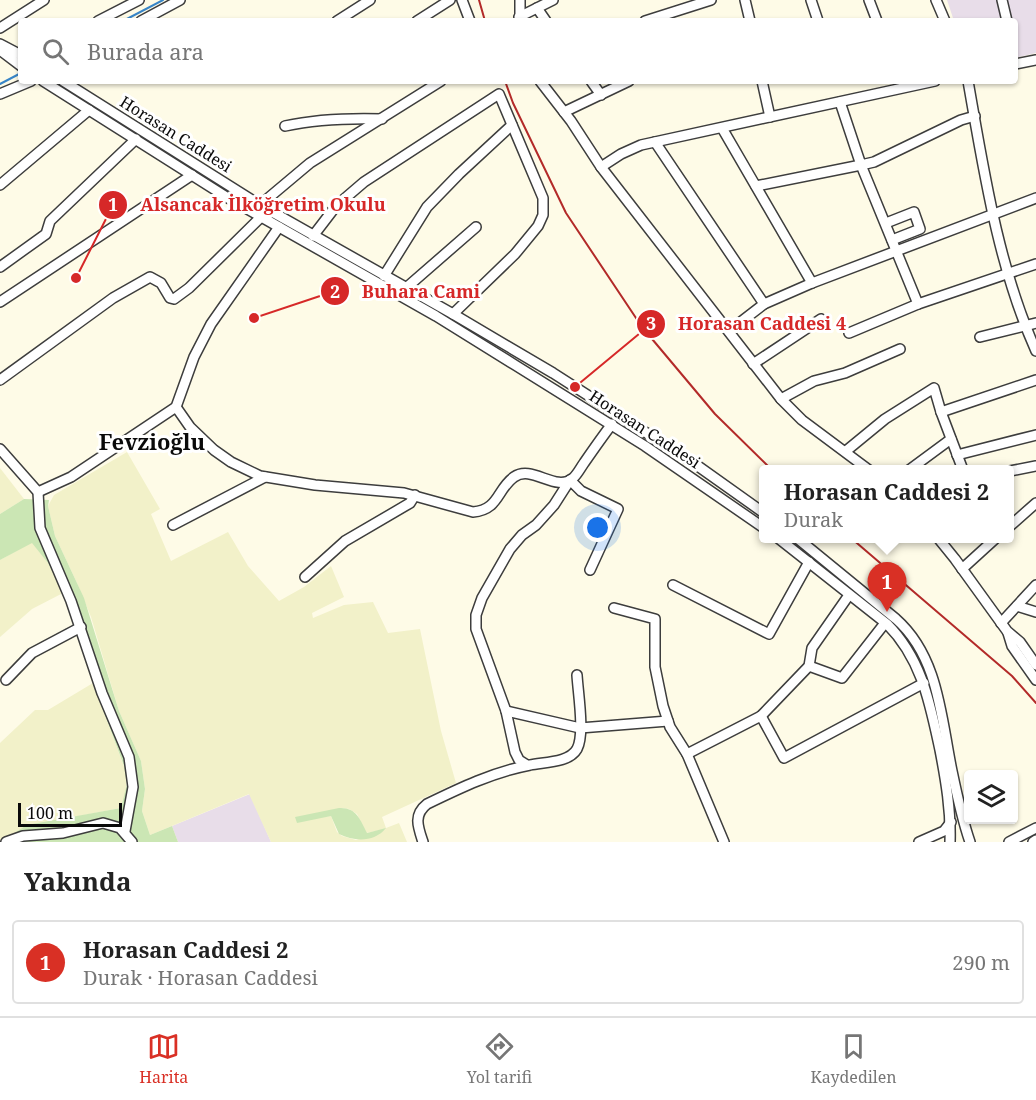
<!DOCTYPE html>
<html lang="tr">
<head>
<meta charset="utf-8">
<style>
	body { margin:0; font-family:"Noto Serif",serif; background:#f6f6f6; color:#222 }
	.controls { position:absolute; right:18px; bottom:18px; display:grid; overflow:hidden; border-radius:6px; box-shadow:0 2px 4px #0004 }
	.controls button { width:54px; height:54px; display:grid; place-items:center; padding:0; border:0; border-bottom:2px solid #e0e0e0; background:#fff; color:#222; font:30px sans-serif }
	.scale { position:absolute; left:18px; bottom:15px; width:104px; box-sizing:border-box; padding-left:6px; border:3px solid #0a0a0a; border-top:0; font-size:16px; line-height:21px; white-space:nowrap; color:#0a0a0a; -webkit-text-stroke:4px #fff; paint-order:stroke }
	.you { position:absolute; left:598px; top:528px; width:21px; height:21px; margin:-15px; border:4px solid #fff; border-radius:50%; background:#1a73e8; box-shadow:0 0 0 9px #1a73e833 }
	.badge { display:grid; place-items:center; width:39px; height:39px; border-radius:50%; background:#d93025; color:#fff; font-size:20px; font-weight:700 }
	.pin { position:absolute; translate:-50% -50px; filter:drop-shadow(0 2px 3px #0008) }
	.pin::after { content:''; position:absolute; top:32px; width:21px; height:18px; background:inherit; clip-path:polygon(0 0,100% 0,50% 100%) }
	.popup { position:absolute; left:759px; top:465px; width:255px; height:78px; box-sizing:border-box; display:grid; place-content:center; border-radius:6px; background:#fff; filter:drop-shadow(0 2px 4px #0005); font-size:20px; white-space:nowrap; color:#767676 }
	.popup b { font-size:22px; color:#222 }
	.popup::after { content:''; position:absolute; left:50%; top:100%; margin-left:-12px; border:12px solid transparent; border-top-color:#fff }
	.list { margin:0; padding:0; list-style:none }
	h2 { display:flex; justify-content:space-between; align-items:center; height:78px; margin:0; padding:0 24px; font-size:26px }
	h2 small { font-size:20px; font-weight:400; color:#767676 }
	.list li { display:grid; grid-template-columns:39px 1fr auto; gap:18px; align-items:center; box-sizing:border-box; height:84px; margin:0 12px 12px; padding:0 12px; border:2px solid #e0e0e0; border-radius:6px }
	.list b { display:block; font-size:22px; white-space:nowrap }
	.list p { margin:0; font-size:20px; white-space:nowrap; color:#767676 }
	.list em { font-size:20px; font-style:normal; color:#767676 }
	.icon { flex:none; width:33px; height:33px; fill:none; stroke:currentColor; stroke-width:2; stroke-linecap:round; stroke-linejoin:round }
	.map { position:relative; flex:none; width:1036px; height:842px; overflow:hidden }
	.search { position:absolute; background:#fff; box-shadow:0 2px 4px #0004; left:18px; right:18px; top:18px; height:66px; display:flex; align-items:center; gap:15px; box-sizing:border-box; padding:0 21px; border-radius:6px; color:#767676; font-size:22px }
	.sheet { height:174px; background:#fff }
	nav { display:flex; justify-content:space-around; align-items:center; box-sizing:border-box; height:84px; border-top:2px solid #e0e0e0; background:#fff; font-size:16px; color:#767676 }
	nav a { display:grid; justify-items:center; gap:3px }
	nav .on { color:#d93025 }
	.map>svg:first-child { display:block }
	.industrial { fill:#e8dde9 }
	.farmland { fill:#f2f1c9; fill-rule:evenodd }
	.green { fill:#cbe6b4 }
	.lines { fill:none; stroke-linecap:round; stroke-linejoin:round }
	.stream { stroke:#3885c7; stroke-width:2 }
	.minor-casing { stroke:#3d3d3d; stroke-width:12 }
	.minor { stroke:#fff; stroke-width:9 }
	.rail { stroke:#b32a29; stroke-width:2 }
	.labels { text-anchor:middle; stroke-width:6; stroke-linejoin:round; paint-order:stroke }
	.street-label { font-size:16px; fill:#0a0a0a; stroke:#fff }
	.district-label { font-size:22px; font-weight:bold; fill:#0a0a0a; stroke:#fff }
	.leader { fill:none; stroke:#d62828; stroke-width:2 }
	.callout-dot { fill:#d62828; stroke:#fff; stroke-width:2 }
	.mark-label { font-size:18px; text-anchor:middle; font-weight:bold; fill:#fff }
	.callout-label { font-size:18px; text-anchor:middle; font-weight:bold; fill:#d62828; stroke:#fff; stroke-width:6; stroke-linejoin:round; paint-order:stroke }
</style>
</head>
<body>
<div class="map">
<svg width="1036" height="842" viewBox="0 0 1036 842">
	<rect width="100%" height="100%" fill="#fefbe7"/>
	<g class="industrial">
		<path d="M 947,0 L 1036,0 L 1036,53 L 1015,58 L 1015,21 L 954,21 Z"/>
		<path d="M 250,794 L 271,842 L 178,842 L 172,826 Z"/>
	</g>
	<g class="farmland">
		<path d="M 127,452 L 160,509 L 151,514 L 171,561 L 228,532 L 248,566 L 279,601 L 304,587 L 331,566 L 344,597 L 312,613 L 313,618 L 344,605 L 373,602 L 388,633 L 420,629 L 441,731 L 456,783 L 382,817 L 386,828 L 399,823 L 407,842 L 271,842 L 249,794 L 150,835 L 142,811 L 145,789 L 141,761 L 119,711 L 91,617 L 77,583 L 55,536 L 48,506 L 54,495 ZM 343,808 L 349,809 L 357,814 L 366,833 L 386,829 L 356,840 L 342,836 L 337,832 L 331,816 L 295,818 Z"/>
		<path d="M 0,468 L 24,499 L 0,514 Z"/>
		<path d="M 32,542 L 48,563 L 63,593 L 32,609 L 0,637 L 0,560 Z"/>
		<path d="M 93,683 L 126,772 L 126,790 L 121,808 L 84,815 L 13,834 L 0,840 L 0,743 L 35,710 L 48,710 Z"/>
	</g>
	<g class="green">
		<path d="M 24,499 L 49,500 L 48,506 L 55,536 L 84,598 L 119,711 L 141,761 L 145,789 L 142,811 L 150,835 L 172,826 L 178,842 L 0,842 L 27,825 L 121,808 L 127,784 L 124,766 L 93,683 L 63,593 L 48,563 L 32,543 L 0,560 L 0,514 Z"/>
		<path d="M 339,808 C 356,807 360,819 367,833 L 386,828 C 375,842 355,842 339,834 L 331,816 L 297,823 L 295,817 Z"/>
	</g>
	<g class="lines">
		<g class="stream">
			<path d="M 123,21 L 163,0"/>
			<path d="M 0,84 L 21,73"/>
		</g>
		<defs>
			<g id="minor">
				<path d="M 462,0 L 470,21"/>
				<path d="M 745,0 L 750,21"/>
				<path d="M 811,0 L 818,21"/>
				<path d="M 869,0 L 877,21"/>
				<path d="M 936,0 L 945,21"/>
				<path d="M 1002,0 L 1007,21"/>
				<path d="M 537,8 L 546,21"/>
				<path d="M 519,17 L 553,0"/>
				<path d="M 98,21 L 139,0"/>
				<path d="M 141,21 L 180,0"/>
				<path d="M 337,21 L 370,0"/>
				<path d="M 417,21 L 450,0"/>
				<path d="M 520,21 L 520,0"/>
				<path d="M 645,21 L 711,0"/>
				<path d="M 0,28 L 44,0"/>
				<path d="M 0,44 L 21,55"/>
				<path d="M 0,50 L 21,66"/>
				<path d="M 1015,64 L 1036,60"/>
				<path d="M 43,81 L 228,198 L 436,316 L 515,365 L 645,446 L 764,528"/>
				<path d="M 63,81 L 260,205 L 453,314 L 553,373 L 695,464 L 764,513"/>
				<path d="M 540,81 L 571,121 L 601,167 L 781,399 L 802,420 L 869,470"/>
				<path d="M 591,81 L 601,95"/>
				<path d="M 762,81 L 770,117"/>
				<path d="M 968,81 C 984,172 998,266 1036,351"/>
				<path d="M 0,94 L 31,81"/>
				<path d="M 840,102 L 861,165 L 874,162 L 961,120 L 975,116"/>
				<path d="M 564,112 L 629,81"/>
				<path d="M 285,126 C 317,119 348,118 382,119"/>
				<path d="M 722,128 L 812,283"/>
				<path d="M 655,142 L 764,304"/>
				<path d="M 601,167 L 621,154 L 641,145 L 935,81"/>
				<path d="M 0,185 L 89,110"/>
				<path d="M 756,186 L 861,165 L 918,304"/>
				<path d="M 260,205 L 310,163 L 441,81"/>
				<path d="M 886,223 L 914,212 L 920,229 L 892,240"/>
				<path d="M 313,236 L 336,206 L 364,182 L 499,94 L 543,198 L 543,215 L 538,226 L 515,254 L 453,314"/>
				<path d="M 0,267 L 46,234 L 50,221 L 136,139"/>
				<path d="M 384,276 L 427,207 L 459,174 L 512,125"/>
				<path d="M 406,288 L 476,227"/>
				<path d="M 0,302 L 192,175"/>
				<path d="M 729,331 L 764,304 L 812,283 L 1036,198"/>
				<path d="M 849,333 L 918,304 L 1036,264"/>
				<path d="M 980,337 L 1036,323"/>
				<path d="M 753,364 L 821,319"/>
				<path d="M 0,380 L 113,298 L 150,277 L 161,283 L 170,298 L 174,299 L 189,288 L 261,217"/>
				<path d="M 781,399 L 814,381 L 845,373 L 900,349"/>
				<path d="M 176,407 L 190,427 L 214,450 L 231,462 L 260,476 L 315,485 L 404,493 L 473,512 C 499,510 497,489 514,477 C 532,464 556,493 573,478 C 577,475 581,467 584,463 C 593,450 602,437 612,424"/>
				<path d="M 941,412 L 1036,380"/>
				<path d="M 0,449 L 38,492 L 40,528 L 71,601 L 102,693 L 129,757 L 133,787 L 125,831"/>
				<path d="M 846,451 L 885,419 L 934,388 L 941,412 L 963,470"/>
				<path d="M 957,455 L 1036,435"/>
				<path d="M 909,470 L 951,439"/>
				<path d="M 1010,471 L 1036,466"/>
				<path d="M 38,492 L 71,477 L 176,407 L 194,357 L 211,324 L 279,227"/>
				<path d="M 173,525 L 265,477"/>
				<path d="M 1010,526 L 1036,503"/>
				<path d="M 778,538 L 887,624 C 922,659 930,704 940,750 C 946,781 951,811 950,842"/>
				<path d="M 797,538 L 896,619 C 939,657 941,718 952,771 C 957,795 962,819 970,842"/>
				<path d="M 938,538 L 955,559 L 1007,631 L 1020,642 L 1036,665"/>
				<path d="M 962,569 L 996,538"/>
				<path d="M 305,577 L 345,541 L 410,503 L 415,495"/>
				<path d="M 673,585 L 769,634 L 809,562"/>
				<path d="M 1017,606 L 1036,612"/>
				<path d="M 614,608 L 655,619 L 655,667 L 663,706 L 670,727 L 687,754 L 724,842"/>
				<path d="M 1001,623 L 1036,585"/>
				<path d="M 1008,633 L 1012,646 L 1036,680"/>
				<path d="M 809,666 L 842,678 L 885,623"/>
				<path d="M 6,680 L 32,653 L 81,627"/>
				<path d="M 506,711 L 580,728 L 668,721"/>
				<path d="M 761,716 L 784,758 L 924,683"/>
				<path d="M 687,754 L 761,716 L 809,666 L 812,648 L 849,595"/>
				<path d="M 527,765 L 519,760 L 515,752 L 506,711 L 476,629 L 476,615 L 482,598 L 510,549 L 522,535 L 536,525 L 554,505 L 570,480 L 581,491 L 618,509 L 590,570"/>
				<path d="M 6,842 L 23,836 L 63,833 L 103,823 L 120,828 L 132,842"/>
				<path d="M 423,842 C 418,827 413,815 427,804 C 460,788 493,772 530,765 C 544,762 569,763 577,749 C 585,734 578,693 577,675"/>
				<path d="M 919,842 L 944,831 L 951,822"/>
				<path d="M 1009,842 L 1036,828"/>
				<path d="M 1033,842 L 1036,840"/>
			</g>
		</defs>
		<use href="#minor" class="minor-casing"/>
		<use href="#minor" class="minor"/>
		<g class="rail">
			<path d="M 479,0 L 485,21"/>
			<path d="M 505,81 L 513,103 L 566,213 L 642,327 L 715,414 L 772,470"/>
			<path d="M 851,538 L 1012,676 L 1036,703"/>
		</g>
	</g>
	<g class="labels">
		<g class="street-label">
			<text transform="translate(176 134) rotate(32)" y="6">Horasan Caddesi</text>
			<text transform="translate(645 429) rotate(33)" y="6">Horasan Caddesi</text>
		</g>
		<g class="district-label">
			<text x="152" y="450">Fevzioğlu</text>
		</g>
	</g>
	<path class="leader" d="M76 278L113 205M254 318L335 291M575 387L651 324"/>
	<g class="callout-dot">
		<circle cx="76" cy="278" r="6"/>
		<circle cx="254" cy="318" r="6"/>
		<circle cx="575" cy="387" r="6"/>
		<circle cx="113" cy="205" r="15"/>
		<circle cx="335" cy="291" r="15"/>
		<circle cx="651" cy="324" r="15"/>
	</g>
	<g class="mark-label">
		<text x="113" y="211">1</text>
		<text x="335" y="298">2</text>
		<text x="651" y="330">3</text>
	</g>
	<g class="callout-label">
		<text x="263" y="211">Alsancak İlköğretim Okulu</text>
		<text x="421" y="298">Buhara Cami</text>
		<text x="762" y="330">Horasan Caddesi 4</text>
	</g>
</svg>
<div class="controls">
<button><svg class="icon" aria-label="layers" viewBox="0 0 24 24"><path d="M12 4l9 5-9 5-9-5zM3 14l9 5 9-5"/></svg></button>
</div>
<div class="scale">100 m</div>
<div class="you"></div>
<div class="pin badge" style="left:887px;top:612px">1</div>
<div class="popup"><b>Horasan Caddesi 2</b>Durak</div>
<div class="search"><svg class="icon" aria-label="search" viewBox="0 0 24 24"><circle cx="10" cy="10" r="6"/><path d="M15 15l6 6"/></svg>Burada ara</div>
</div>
<section class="sheet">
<h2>Yakında<small></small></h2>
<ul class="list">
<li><span class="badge">1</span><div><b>Horasan Caddesi 2</b><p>Durak · Horasan Caddesi</p></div><em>290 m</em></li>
</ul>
</section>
<nav>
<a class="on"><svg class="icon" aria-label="map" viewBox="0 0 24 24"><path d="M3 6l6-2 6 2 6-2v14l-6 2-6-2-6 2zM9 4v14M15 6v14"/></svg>Harita</a>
<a><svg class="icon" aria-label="directions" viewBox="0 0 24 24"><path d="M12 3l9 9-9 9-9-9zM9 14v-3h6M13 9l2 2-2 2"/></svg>Yol tarifi</a>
<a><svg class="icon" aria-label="saved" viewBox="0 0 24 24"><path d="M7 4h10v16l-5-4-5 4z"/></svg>Kaydedilen</a>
</nav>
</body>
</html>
